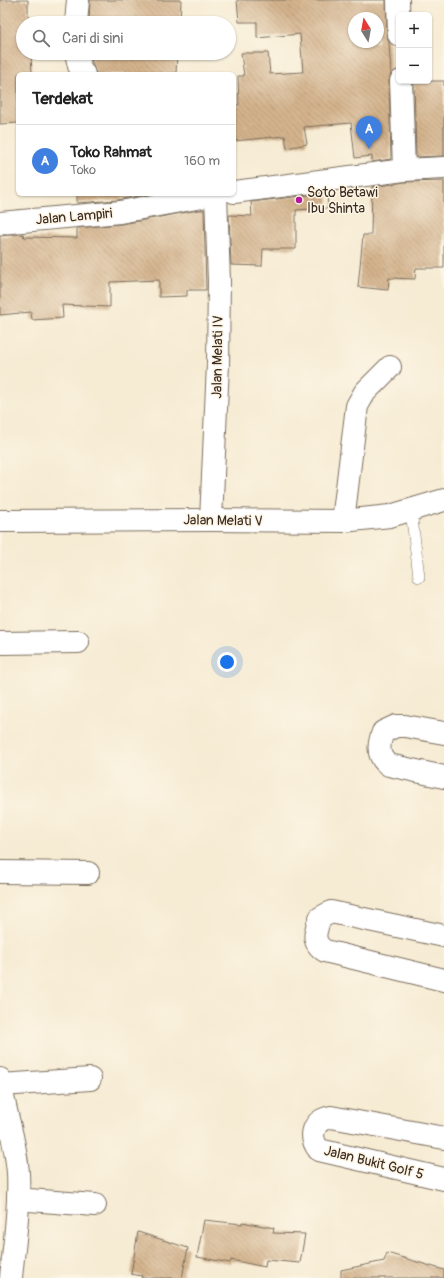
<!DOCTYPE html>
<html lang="id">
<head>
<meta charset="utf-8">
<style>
	body { margin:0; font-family:Pangolin,sans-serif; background:#f2f2f2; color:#222 }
	.controls { position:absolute; right:12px; top:12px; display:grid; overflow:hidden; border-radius:6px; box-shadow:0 1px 3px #0004 }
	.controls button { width:36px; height:36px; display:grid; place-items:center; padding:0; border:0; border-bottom:1px solid #e0e0e0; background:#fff; color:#222; font:20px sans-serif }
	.compass { position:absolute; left:348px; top:12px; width:36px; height:36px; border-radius:50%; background:#fff; box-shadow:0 1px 3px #0004; rotate:349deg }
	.you { position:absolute; left:227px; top:662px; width:14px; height:14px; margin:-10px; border:3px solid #fff; border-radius:50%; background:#1a73e8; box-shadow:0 0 0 6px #1a73e833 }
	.badge { display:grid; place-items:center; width:26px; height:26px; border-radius:50%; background:#b5179e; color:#fff; font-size:13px; font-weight:700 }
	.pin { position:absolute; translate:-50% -33px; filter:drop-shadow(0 1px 2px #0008) }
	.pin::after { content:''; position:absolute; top:21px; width:14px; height:12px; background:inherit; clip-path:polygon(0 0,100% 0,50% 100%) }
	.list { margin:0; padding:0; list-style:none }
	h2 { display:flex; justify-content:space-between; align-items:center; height:52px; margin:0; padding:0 16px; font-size:17px }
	h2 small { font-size:13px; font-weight:400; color:#767676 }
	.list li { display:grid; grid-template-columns:26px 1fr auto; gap:12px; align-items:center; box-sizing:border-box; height:72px; padding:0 16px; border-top:1px solid #e0e0e0 }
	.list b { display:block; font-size:15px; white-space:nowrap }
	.list p { margin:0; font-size:13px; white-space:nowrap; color:#767676 }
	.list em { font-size:13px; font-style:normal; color:#767676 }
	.icon { flex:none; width:22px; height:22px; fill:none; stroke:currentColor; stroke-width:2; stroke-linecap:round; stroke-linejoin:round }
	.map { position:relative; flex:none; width:444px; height:1278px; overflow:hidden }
	.search { position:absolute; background:#fff; box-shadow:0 1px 3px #0004; left:16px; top:16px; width:220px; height:44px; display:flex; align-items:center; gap:10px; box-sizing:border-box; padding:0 14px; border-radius:22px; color:#767676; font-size:15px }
	.panel { position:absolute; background:#fff; box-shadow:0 1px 3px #0004; left:16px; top:72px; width:220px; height:124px; border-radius:6px }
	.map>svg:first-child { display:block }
	.building { fill:url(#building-back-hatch); fill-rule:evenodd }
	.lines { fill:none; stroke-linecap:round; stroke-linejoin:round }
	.service-casing { stroke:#7c6e5d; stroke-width:12 }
	.minor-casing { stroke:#7c6e5d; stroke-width:24 }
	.service { stroke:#fff; stroke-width:11 }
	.minor { stroke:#fff; stroke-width:22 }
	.poi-dot { fill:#b5179e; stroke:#fcf5e5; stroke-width:1.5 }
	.labels { text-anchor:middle; stroke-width:3; stroke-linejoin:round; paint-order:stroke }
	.poi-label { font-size:14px; fill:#3b2a1e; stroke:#fcf5e5; text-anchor:start }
	.street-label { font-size:14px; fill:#3b2a1e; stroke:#fcf5e5 }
</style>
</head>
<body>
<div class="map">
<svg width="444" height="1278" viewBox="0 0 444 1278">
	<defs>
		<pattern id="building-back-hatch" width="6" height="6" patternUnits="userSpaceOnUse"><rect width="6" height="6" fill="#d4b48d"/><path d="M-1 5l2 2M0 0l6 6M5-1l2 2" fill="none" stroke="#ad9373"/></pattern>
	</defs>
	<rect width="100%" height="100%" fill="#fcf5e5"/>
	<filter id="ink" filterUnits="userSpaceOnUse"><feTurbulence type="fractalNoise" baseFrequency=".025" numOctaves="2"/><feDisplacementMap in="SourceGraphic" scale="8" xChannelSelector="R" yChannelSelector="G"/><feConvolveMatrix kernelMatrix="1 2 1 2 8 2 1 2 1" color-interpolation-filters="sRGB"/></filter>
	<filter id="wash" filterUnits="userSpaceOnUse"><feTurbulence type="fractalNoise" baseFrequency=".012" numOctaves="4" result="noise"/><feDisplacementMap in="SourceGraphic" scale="16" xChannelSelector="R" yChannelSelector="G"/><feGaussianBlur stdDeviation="0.9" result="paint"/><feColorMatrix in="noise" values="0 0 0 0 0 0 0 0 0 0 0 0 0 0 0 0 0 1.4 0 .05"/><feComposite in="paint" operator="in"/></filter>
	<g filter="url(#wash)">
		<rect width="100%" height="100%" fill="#f6ebd3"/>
		<g id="blocks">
			<g class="building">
				<path d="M 0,0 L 28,0 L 28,16 L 30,16 L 30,23 L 23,23 L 23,53 L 31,53 L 32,74 L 18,74 L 18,123 L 0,124 Z"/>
				<path d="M 90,0 L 181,0 L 180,21 L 113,20 L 113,23 L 89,23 Z"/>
				<path d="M 237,0 L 386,0 L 387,35 L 389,43 L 391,74 L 389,81 L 391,159 L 372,162 L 372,156 L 355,158 L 351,123 L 304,127 L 307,144 L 287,148 L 285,136 L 234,141 L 234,105 L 239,105 L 238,76 L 244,76 L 241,53 L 268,53 L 270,74 L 303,72 L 300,34 L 257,38 L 257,22 L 239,22 ZM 354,18 L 378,18 L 378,42 L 354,42 Z"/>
				<path d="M 89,53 L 177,53 L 176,74 L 96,74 Z"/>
				<path d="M 414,81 L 444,81 L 444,156 L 416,157 Z"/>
				<path d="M 444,181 L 444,268 L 416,268 L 415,279 L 389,278 L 388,290 L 358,287 L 363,235 L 371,235 L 372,187 L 405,182 Z"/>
				<path d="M 327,193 L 328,208 L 296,210 L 296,249 L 263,249 L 262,266 L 231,265 L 229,215 L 252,216 L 251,202 Z"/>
				<path d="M 77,194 L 149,194 L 118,200 L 77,203 Z"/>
				<path d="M 198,210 L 204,210 L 206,290 L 187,290 L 187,296 L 159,297 L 159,280 L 110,282 L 110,307 L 62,305 L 63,318 L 32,320 L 31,312 L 0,315 L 0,236 L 23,234 L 24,237 L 77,238 L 77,228 L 122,224 Z"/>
				<path d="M 204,1220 L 242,1224 L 242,1222 L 274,1228 L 273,1233 L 305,1234 L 300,1263 L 266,1260 L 265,1267 L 231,1260 L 230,1263 L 197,1257 Z"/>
				<path d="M 138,1232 L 188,1248 L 182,1278 L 141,1278 L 142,1276 L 131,1274 Z"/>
				<path d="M 387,1253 L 444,1270 L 444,1278 L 341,1278 L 341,1270 L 384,1261 Z"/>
			</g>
		</g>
	</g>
	<g filter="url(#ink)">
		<use href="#blocks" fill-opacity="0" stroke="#7c6e5d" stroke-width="1"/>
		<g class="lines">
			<defs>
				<path id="service" d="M 411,510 L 419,577"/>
				<g id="minor">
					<path d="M 398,0 L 399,35"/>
					<path d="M 76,23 L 78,0"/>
					<path d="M 76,53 L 79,66 L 84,74"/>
					<path d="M 401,81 L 404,170"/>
					<path d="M 234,192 L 404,170 L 444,168"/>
					<path d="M 0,223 L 120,212 L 219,194"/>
					<path d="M 211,520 L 218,364 L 219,281 L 216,194"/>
					<path d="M 0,521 L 211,520 L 343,521 L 390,516 L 444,500"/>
					<path d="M 343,521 L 357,406 L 365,392 L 390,367"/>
					<path d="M 0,643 L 78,642"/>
					<path d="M 444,733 L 405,726 L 396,726 L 383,732 C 378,745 377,757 389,765 L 444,777"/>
					<path d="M 0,872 L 88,873"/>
					<path d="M 444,936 L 331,912 L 320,918 C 315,932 311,942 325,951 L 444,980"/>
					<path d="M 0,1079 C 4,1111 16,1141 18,1173 C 20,1208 14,1244 11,1278"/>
					<path d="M 1,1085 L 90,1079"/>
					<path d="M 444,1138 L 331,1117 C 313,1120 308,1136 319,1150 L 444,1179"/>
					<path d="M 18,1197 L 29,1200 L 95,1205"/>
				</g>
			</defs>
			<use href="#service" class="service-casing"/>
			<use href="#minor" class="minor-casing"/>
			<use href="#service" class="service"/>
			<use href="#minor" class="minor"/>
		</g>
	</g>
	<circle class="poi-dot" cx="299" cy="200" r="4"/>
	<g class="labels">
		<g class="poi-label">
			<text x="307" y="197">Soto Betawi<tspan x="307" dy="16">Ibu Shinta</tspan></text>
		</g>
		<g class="street-label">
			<text transform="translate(74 216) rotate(-5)" y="5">Jalan Lampiri</text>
			<text transform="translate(217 357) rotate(-89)" y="5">Jalan Melati IV</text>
			<text transform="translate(223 520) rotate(1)" y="5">Jalan Melati V</text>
			<text transform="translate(374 1162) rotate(14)" y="5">Jalan Bukit Golf 5</text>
		</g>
	</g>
</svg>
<div class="controls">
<button>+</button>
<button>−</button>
</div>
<svg class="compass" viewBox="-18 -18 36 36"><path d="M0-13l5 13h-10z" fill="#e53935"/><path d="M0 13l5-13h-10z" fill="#767676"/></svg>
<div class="you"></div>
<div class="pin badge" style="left:369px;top:149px;background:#3f7fe0">A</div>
<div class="search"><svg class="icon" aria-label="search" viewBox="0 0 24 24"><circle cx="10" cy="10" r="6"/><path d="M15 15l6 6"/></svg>Cari di sini</div>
<section class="panel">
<h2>Terdekat<small></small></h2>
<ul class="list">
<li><span class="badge" style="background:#3f7fe0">A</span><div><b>Toko Rahmat</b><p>Toko</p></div><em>160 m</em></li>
</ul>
</section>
</div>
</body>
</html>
